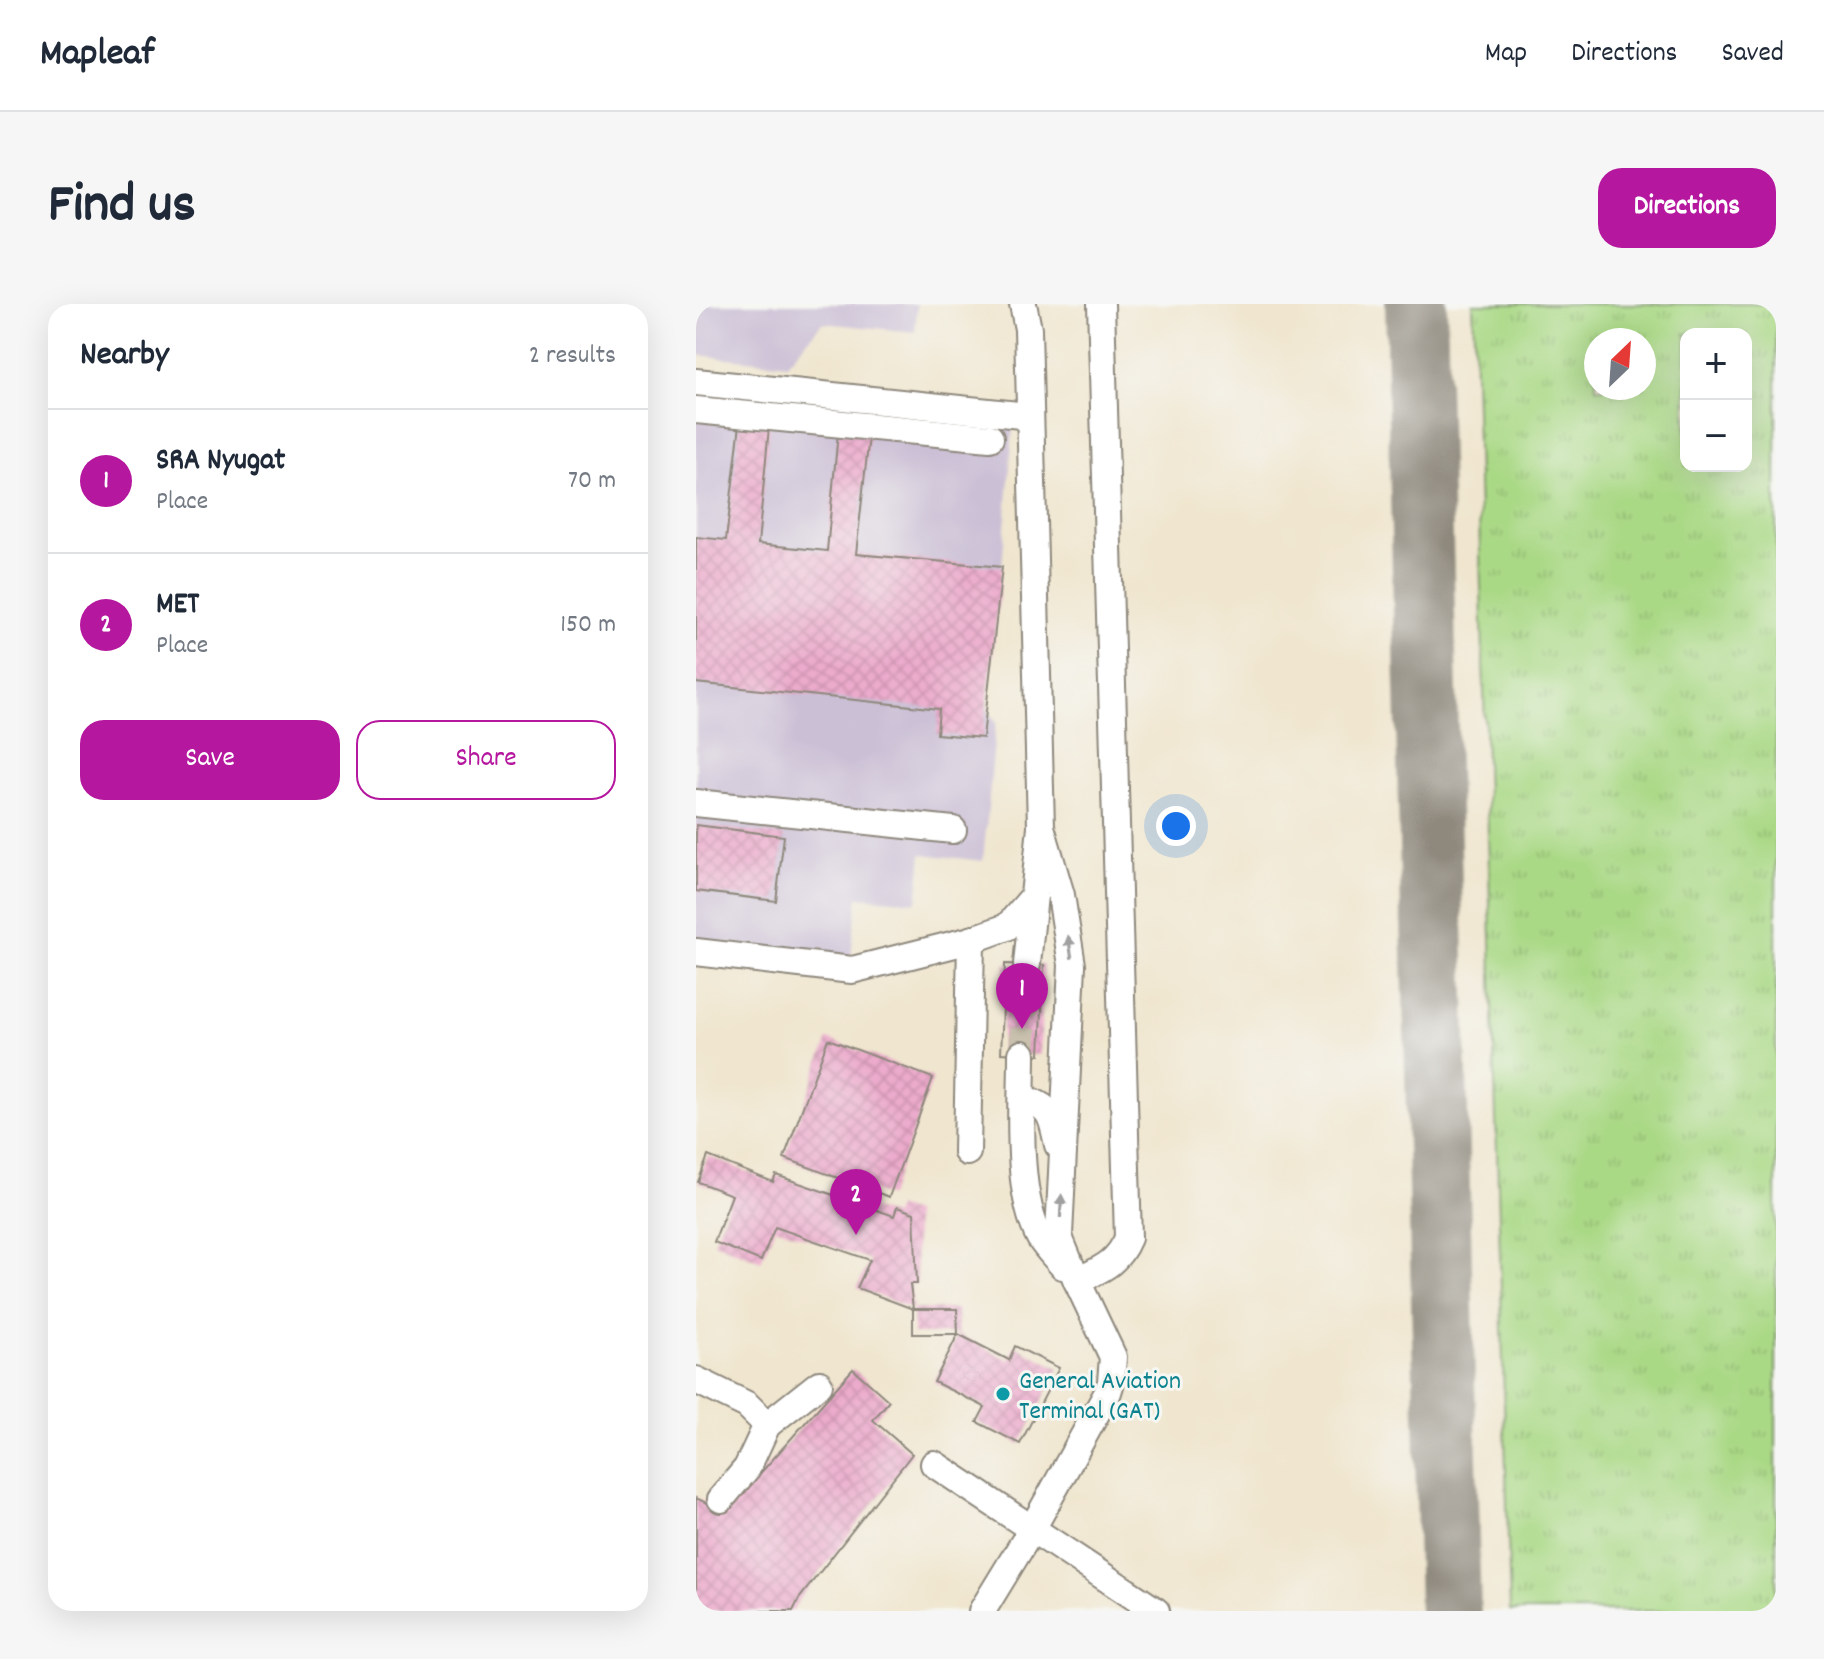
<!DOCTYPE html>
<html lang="en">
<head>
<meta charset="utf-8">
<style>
	body { margin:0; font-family:Dekko,sans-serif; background:#f6f6f7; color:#1f2937 }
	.controls { position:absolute; right:24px; top:24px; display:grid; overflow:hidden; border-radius:16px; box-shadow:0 8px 32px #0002 }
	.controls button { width:72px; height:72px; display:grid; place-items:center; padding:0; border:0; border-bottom:2px solid #e0e1e3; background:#fff; color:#1f2937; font:40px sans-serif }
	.compass { position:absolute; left:888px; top:24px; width:72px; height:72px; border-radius:50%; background:#fff; box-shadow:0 8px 32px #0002; rotate:25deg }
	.you { position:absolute; left:480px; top:522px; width:28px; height:28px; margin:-20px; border:6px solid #fff; border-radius:50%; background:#1a73e8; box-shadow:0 0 0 12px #1a73e833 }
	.badge { display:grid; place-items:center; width:52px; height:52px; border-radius:50%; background:#b5179e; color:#fff; font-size:26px; font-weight:700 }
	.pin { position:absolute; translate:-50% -66px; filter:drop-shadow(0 2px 4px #0008) }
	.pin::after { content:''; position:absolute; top:42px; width:28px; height:24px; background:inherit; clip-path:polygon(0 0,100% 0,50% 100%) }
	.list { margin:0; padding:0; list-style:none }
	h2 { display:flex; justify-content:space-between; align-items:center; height:104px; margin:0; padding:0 32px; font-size:34px }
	h2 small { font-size:26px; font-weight:400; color:#747a83 }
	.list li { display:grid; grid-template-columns:52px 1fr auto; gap:24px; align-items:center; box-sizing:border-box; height:144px; padding:0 32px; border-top:2px solid #e0e1e3 }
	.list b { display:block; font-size:30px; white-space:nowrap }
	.list p { margin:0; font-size:26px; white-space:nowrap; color:#747a83 }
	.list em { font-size:26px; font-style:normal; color:#747a83 }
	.actions { display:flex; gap:16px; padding:24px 32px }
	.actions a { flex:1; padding:18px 0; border:2px solid #b5179e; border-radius:24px; text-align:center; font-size:28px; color:#b5179e }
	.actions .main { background:#b5179e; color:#fff }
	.map { position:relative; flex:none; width:1080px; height:1307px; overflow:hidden; border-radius:24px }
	header { display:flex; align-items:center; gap:48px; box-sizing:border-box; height:112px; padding:0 40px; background:#fff; border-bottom:2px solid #e0e1e3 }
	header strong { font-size:38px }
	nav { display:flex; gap:44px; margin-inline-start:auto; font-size:28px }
	.intro { display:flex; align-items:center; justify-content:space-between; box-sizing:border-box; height:192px; padding:0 48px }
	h1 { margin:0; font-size:56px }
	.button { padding:20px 36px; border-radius:24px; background:#b5179e; color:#fff; font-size:28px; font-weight:700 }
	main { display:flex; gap:48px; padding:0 48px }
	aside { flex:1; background:#fff; border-radius:24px; box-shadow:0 8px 32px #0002 }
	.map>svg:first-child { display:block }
	.industrial { fill:#cbbfd5 }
	.grass { fill:url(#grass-tufts); stroke:#6a8258; stroke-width:2; fill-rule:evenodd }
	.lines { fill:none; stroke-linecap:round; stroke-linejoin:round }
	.taxiway { stroke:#8e887d; stroke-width:62 }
	.building { fill:url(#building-cross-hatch) }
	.minor-tunnel { stroke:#c9c1ae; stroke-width:26; stroke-dasharray:26 13; stroke-linecap:butt }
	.minor-casing { stroke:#8e887d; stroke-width:30 }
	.minor { stroke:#fff; stroke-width:26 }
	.oneway { fill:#a0a0a0 }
	.culture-dot { fill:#0f9aa8; stroke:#f6f6f2; stroke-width:3 }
	.labels { text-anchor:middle; stroke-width:6; stroke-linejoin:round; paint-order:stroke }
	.culture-label { font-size:26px; fill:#0d838f; stroke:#f6f6f2; text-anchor:start }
</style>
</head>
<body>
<header>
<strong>Mapleaf</strong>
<nav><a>Map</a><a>Directions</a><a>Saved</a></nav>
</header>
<div class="intro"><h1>Find us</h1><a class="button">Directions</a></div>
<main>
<aside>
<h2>Nearby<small>2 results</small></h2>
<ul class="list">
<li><span class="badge">1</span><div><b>SRA Nyugat</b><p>Place</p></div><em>70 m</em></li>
<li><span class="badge">2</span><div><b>MET</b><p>Place</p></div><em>150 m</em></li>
</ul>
<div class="actions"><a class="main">Save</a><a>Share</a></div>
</aside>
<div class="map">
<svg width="1080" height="1307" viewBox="0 0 1080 1307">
	<defs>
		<pattern id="grass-tufts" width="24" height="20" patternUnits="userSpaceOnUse" patternTransform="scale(2)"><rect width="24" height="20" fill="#aad986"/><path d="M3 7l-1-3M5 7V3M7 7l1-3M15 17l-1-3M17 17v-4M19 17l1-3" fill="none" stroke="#92ba74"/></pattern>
		<pattern id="building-cross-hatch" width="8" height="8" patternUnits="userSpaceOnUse" patternTransform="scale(2)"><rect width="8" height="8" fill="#ecabcc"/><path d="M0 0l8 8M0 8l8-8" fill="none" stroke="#cb93af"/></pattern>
	</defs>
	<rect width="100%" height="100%" fill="#f6f6f2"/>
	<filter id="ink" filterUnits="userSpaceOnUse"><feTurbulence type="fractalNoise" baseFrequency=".0125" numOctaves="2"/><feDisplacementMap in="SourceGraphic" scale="16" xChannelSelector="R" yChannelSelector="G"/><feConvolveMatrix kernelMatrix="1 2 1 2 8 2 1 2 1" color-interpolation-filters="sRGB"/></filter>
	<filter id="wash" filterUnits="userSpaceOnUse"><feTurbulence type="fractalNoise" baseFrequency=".006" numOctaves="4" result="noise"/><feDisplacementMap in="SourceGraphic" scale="32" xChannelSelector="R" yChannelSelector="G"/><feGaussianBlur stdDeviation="1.8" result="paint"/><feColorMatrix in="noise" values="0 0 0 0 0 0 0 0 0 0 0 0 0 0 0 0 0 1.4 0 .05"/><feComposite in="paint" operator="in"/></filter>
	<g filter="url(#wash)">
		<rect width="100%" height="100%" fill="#f0e6cf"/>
		<g class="industrial">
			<path d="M 0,0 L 221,0 L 219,28 L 126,19 L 91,60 L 0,51 Z"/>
			<path d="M 0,94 L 317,124 L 306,263 L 291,404 L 300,418 L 287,557 L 226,550 L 221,598 L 162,593 L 155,653 L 0,636 Z"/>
		</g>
		<path class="grass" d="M 777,0 L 1080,0 L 1080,1307 L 814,1307 ZM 990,30 L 1050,30 L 1050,162 L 990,162 ZM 900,36 L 948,36 L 948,84 L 900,84 Z"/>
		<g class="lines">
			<path class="taxiway" d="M 720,0 L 754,1307"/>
		</g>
		<g id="blocks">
			<g class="building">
				<path d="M 44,120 L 73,123 L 62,240 L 131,247 L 142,128 L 173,132 L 160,250 L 306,263 L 287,434 L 241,430 L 243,405 L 0,379 L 0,233 L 30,236 Z"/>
				<path d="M 0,521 L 88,532 L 80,597 L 0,587 Z"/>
				<path d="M 309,660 L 348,661 L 344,751 L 305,749 Z"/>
				<path d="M 132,735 L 237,774 L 193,893 L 88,854 Z"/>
				<path d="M 12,852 L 77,878 L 80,871 L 198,912 L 201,903 L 218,909 L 221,980 L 214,980 L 217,1005 L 161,984 L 174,956 L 79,923 L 65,957 L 18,938 L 36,891 L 2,878 Z"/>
				<path d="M 217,1005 L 261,1005 L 262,1030 L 217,1030 Z"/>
				<path d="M 262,1030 L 313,1056 L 319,1042 L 363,1064 L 324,1140 L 281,1118 L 289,1103 L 238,1078 Z"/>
				<path d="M 157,1065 L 193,1097 L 177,1116 L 216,1150 L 103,1295 L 97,1307 L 0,1307 L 0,1194 L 30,1208 Z"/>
			</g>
		</g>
	</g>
	<g filter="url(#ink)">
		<use href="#blocks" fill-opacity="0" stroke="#8e887d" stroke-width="2"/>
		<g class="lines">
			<path class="minor-tunnel" d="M 326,750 L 331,660"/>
			<defs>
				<g id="minor">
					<path d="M 327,0 L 332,25 L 345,523 L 331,660"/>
					<path d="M 0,78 L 333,112"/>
					<path d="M 0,106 L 294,134"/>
					<path d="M 0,499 L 257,526"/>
					<path d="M 0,648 L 156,666 L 275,636 L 311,623 L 338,592"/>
					<path d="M 326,750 C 326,802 319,888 344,934 C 350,944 359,953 367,962"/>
					<path d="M 326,795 C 356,801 356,814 362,841"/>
					<path d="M 271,848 L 275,636"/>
					<path d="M 381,977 C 405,965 421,960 432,934 L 405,0"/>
					<path d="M 0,1076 L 51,1101 L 71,1121 L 123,1080"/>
					<path d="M 238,1160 L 460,1307"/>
					<path d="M 25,1195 L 51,1164 L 71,1121"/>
					<path d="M 286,1307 L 336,1225 L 412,1088 L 415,1078 L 417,1053 L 381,977 L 365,938 L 363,931 L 376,661 L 365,591 L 345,523"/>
				</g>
			</defs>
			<use href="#minor" class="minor-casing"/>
			<use href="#minor" class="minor"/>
		</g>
		<defs><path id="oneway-solid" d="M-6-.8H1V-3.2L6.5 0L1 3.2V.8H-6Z" transform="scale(2)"/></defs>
		<g class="oneway">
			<use href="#oneway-solid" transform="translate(374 643) rotate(-99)"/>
			<use href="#oneway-solid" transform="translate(365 902) rotate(-87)"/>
		</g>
	</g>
	<circle class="culture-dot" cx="307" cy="1090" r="8"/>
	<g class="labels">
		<g class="culture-label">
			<text x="323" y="1084">General Aviation<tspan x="323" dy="30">Terminal (GAT)</tspan></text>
		</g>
	</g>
</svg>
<div class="controls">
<button>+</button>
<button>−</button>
</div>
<svg class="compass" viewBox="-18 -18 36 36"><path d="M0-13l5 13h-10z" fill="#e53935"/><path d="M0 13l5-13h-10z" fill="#747a83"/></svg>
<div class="you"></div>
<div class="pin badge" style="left:326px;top:725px">1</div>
<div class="pin badge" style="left:160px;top:931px">2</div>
</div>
</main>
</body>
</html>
